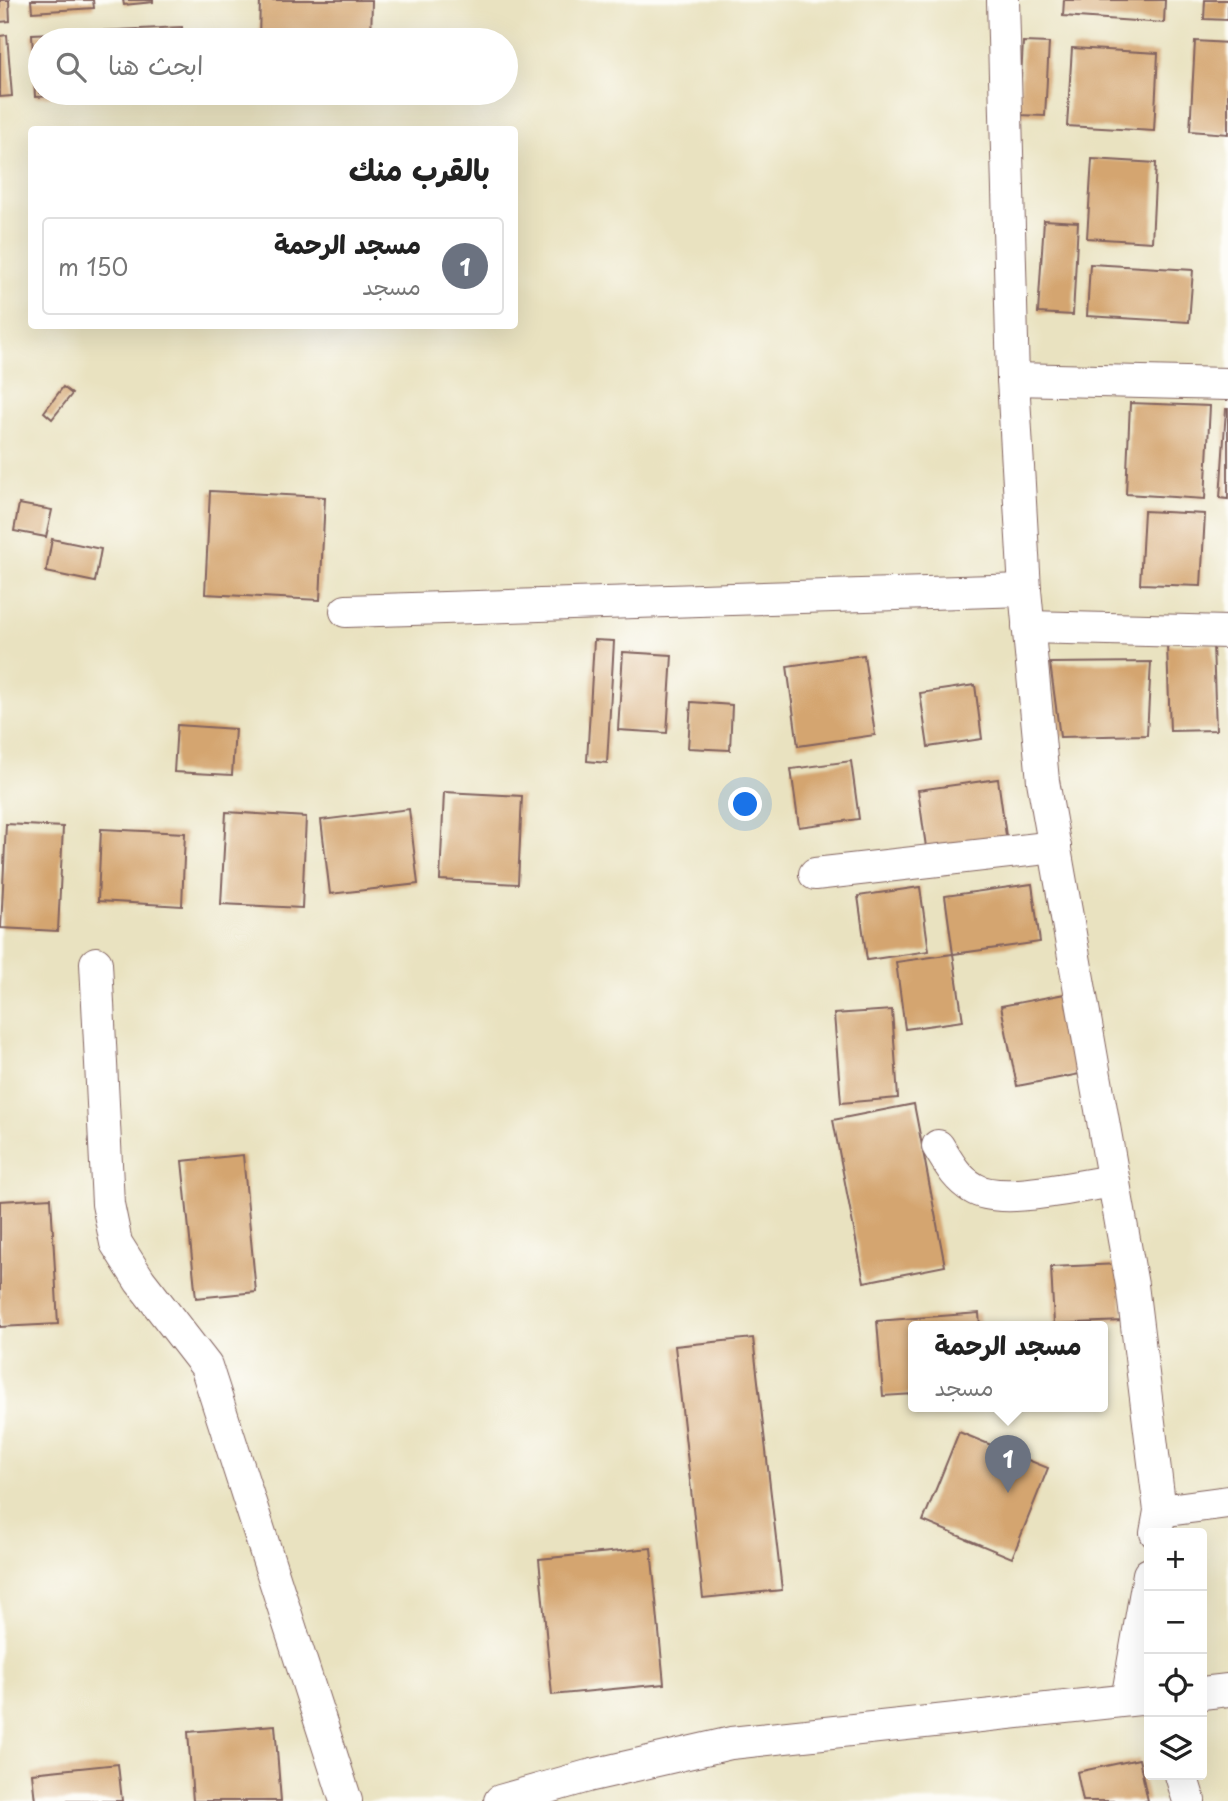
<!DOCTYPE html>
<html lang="ar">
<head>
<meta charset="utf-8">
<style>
	body { margin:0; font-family:"Playpen Sans","Playpen Sans Arabic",sans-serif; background:#f2f2f2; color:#222; direction:rtl }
	.controls { position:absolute; right:21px; bottom:21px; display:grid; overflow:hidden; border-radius:7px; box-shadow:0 7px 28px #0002 }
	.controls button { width:63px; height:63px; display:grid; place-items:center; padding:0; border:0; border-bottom:2px solid #e0e0e0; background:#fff; color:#222; font:35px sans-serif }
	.you { position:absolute; left:746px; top:805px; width:24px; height:24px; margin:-18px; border:5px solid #fff; border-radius:50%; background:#1a73e8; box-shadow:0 0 0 10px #1a73e833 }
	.badge { display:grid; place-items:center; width:46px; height:46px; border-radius:50%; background:#0b8043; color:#fff; font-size:23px; font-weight:700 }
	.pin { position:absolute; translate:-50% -58px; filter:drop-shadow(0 2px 4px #0008) }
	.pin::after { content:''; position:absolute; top:37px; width:24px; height:21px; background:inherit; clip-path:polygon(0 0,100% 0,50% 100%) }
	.popup { position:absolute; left:908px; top:1321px; width:200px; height:91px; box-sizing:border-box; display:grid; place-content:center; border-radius:7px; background:#fff; filter:drop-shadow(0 2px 5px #0005); font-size:23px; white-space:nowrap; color:#767676 }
	.popup b { font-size:26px; color:#222 }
	.popup::after { content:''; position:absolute; left:50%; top:100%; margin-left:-14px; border:14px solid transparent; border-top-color:#fff }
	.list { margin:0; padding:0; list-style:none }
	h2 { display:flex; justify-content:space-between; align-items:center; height:91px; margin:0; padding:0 28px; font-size:30px }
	h2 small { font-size:23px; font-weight:400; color:#767676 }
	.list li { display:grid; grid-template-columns:46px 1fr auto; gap:21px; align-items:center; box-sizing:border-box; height:98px; margin:0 14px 14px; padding:0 14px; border:2px solid #e0e0e0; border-radius:7px }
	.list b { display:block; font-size:26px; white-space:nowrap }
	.list p { margin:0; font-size:23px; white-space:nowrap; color:#767676 }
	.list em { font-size:23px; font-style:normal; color:#767676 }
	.icon { flex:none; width:38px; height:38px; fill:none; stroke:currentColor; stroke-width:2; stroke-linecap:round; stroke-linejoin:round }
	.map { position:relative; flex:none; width:1228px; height:1801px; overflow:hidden; direction:ltr }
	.search { position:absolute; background:#fff; box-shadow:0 7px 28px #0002; left:28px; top:28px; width:490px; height:77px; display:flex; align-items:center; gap:18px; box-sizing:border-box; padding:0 24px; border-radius:38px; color:#767676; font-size:26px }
	.panel { position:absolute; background:#fff; box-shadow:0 7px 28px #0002; left:28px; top:126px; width:490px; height:203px; border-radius:7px; direction:rtl }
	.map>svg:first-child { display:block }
	.building { fill:#d4a56f }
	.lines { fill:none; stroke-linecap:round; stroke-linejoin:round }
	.minor-casing { stroke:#82635f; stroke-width:34 }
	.minor { stroke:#fff; stroke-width:32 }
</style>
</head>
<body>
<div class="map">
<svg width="1228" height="1801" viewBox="0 0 1228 1801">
	<rect width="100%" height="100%" fill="#fdfcf7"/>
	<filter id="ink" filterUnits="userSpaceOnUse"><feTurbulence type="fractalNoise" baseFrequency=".0143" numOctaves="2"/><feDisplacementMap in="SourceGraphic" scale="14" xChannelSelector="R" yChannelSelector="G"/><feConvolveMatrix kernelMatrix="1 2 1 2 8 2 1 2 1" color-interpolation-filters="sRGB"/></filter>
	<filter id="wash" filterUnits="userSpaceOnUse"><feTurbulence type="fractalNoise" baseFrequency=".00686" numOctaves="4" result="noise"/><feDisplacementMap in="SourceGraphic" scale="28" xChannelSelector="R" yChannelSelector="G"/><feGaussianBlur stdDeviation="1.57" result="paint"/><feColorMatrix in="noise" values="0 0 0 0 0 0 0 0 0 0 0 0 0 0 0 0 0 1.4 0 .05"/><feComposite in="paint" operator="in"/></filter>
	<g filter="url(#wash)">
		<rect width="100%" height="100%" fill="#e9e2c0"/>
		<g id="blocks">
			<g class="building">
				<path d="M 0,0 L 9,0 L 10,21 L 0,22 Z"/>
				<path d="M 31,0 L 93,0 L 94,8 L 32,12 Z"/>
				<path d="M 123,0 L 153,0 L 153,2 L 124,5 Z"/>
				<path d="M 260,0 L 372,0 L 371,40 L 259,40 Z"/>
				<path d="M 1064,0 L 1165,0 L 1164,23 L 1063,16 Z"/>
				<path d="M 1205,0 L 1228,0 L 1228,20 L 1204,19 Z"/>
				<path d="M 182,27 L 183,40 L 40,40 L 40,93 L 81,95 L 35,97 L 32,34 Z"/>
				<path d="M 7,35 L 12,96 L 0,97 L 0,36 Z"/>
				<path d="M 1195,41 L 1228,43 L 1228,134 L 1190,131 Z"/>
				<path d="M 1023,42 L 1049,43 L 1045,116 L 1019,115 Z"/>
				<path d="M 1072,48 L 1158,53 L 1154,131 L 1067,126 Z"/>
				<path d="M 270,93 L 369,93 L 369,98 Z"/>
				<path d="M 1092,159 L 1156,163 L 1152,242 L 1087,238 Z"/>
				<path d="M 1044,220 L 1078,222 L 1073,315 L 1038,313 Z"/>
				<path d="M 1090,264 L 1193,270 L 1189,322 L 1087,316 Z"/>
				<path d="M 63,387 L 72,394 L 52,419 L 44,412 Z"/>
				<path d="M 1130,403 L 1210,406 L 1205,499 L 1126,494 Z"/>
				<path d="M 1226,409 L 1228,409 L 1228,499 L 1220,498 Z"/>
				<path d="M 210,491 L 325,497 L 320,600 L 205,594 Z"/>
				<path d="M 19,504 L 52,510 L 46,537 L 14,531 Z"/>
				<path d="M 1144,511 L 1205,514 L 1201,586 L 1140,584 Z"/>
				<path d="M 52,539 L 101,549 L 95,582 L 46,572 Z"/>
				<path d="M 594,640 L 614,641 L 607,763 L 587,761 Z"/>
				<path d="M 1213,644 L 1216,730 L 1170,731 L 1167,645 Z"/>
				<path d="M 623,652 L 672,655 L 667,733 L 618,730 Z"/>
				<path d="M 864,655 L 875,735 L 798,746 L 787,666 Z"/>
				<path d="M 1151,662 L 1147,735 L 1060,737 L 1050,663 Z"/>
				<path d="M 975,685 L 982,739 L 928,747 L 920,693 Z"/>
				<path d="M 691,702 L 732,705 L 730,750 L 688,748 Z"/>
				<path d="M 177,725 L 235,729 L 232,775 L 174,772 Z"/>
				<path d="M 851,761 L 859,819 L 799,827 L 791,769 Z"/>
				<path d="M 998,779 L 1007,843 L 927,854 L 918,790 Z"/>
				<path d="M 444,792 L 522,796 L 518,884 L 440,880 Z"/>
				<path d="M 409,809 L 418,884 L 330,894 L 321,820 Z"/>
				<path d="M 226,812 L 306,817 L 302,908 L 221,904 Z"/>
				<path d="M 6,824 L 63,827 L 58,931 L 1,928 Z"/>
				<path d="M 101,829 L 185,833 L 182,906 L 98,901 Z"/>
				<path d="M 1032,884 L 1040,942 L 953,954 L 945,896 Z"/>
				<path d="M 920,887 L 929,951 L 867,960 L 858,896 Z"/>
				<path d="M 953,954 L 963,1021 L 905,1029 L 896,962 Z"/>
				<path d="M 1070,993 L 1085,1073 L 1017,1086 L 1001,1006 Z"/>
				<path d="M 892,1010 L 898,1098 L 841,1103 L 834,1014 Z"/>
				<path d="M 914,1104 L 945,1266 L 864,1282 L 833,1120 Z"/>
				<path d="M 243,1155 L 256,1292 L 196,1298 L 182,1161 Z"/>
				<path d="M 51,1198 L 58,1324 L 0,1327 L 0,1201 Z"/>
				<path d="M 1120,1264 L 1123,1321 L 1054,1324 L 1051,1267 Z"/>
				<path d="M 979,1313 L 980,1327 L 914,1327 L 914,1394 L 883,1396 L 877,1321 Z"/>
				<path d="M 753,1338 L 782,1590 L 703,1598 L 675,1346 Z"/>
				<path d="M 959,1432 L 1048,1468 L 1012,1558 L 923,1521 Z"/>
				<path d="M 651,1548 L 664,1684 L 552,1695 L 539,1559 Z"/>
				<path d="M 275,1725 L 281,1801 L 193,1801 L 188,1732 Z"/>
				<path d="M 1139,1759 L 1148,1801 L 1083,1801 L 1077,1772 Z"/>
				<path d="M 118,1764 L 122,1801 L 35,1801 L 32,1773 Z"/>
			</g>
		</g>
	</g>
	<g filter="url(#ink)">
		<use href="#blocks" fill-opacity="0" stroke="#82635f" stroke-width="2"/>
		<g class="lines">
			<defs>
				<g id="minor">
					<path d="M 1003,0 L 1013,379 L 1025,590 L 1043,781 L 1132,1285 L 1160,1511 L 1156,1533"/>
					<path d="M 1013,379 L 1228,384"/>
					<path d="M 346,611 L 1025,590"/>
					<path d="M 1028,627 L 1228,632"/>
					<path d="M 815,874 L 1055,847"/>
					<path d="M 96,963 L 108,1204 L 116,1243 L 140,1281 L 206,1366 L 346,1801"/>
					<path d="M 938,1146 C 948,1162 956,1178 973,1188 C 1001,1206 1080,1185 1114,1181"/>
					<path d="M 1160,1511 L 1228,1502"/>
					<path d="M 1202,1693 L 1228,1690"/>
					<path d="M 1127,1700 L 1149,1574"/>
					<path d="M 1181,1775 L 1189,1801"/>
					<path d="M 500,1801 L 588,1776 L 731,1743 L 1149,1698"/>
				</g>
			</defs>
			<use href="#minor" class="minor-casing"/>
			<use href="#minor" class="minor"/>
		</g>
	</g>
</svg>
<div class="controls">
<button>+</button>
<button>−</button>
<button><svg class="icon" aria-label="locate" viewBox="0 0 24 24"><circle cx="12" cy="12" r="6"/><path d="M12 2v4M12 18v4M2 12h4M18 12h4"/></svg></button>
<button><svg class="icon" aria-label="layers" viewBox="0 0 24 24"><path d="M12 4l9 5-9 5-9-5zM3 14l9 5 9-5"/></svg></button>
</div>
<div class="you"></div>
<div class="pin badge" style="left:1008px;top:1493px;background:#6b7280">1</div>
<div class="popup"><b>مسجد الرحمة</b>مسجد</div>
<div class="search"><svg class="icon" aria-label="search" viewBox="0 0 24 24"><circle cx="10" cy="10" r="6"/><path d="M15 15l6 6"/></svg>ابحث هنا</div>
<section class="panel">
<h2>بالقرب منك<small></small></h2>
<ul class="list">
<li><span class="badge" style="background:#6b7280">1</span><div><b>مسجد الرحمة</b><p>مسجد</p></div><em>150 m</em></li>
</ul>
</section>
</div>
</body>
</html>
